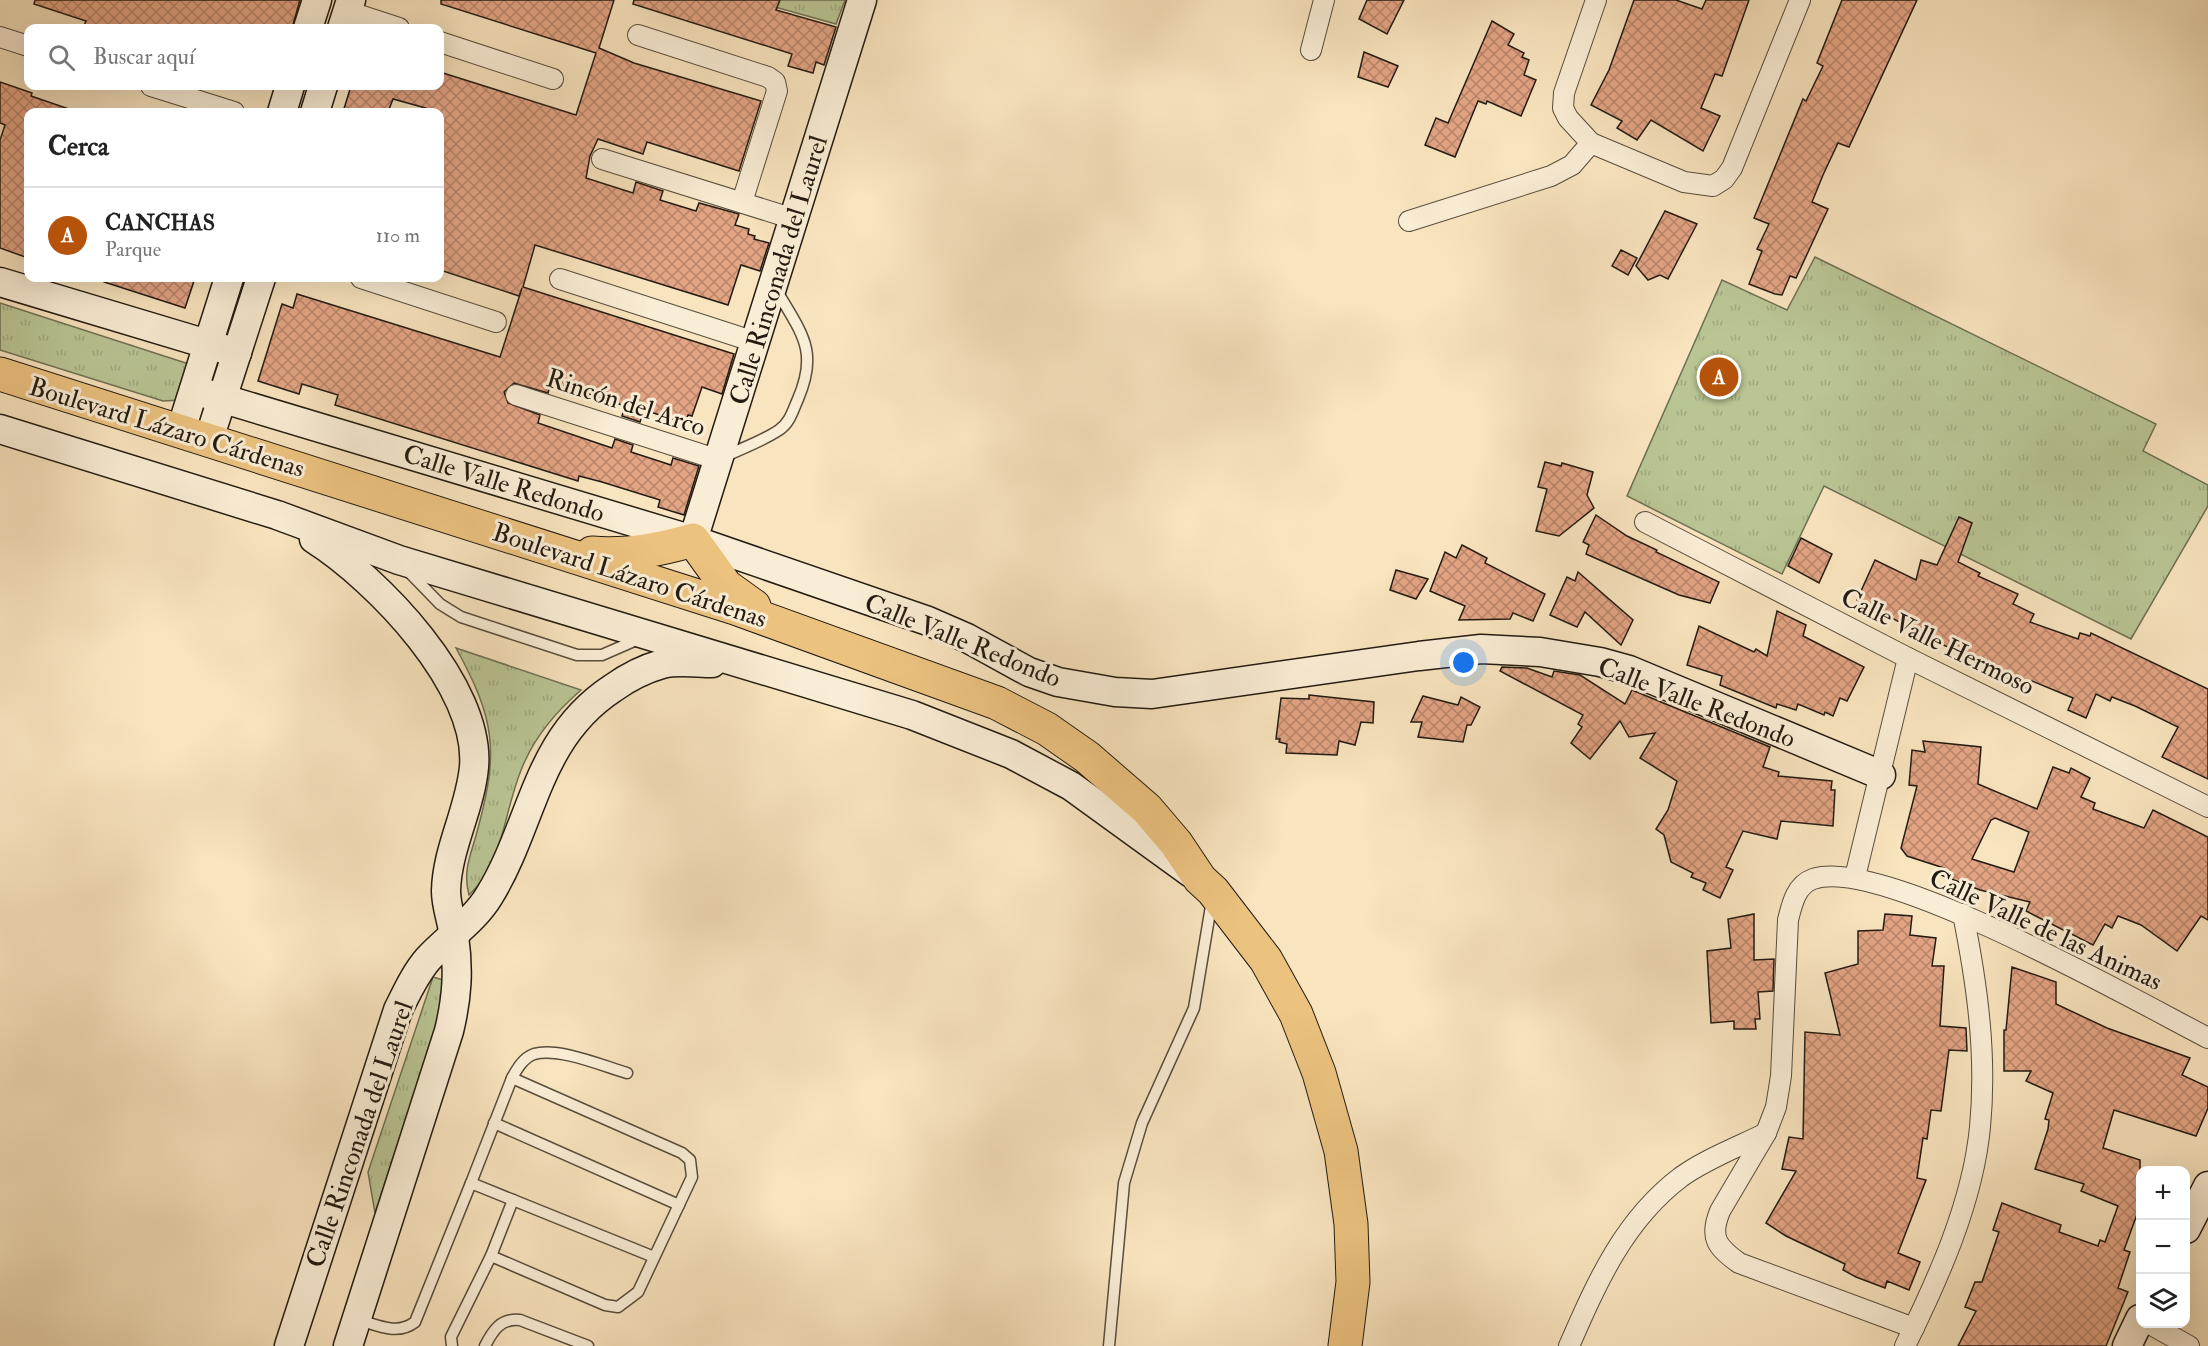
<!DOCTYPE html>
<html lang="es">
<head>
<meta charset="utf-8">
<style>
	body { margin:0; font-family:"IM FELL Double Pica",serif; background:#f6f6f6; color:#222 }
	.controls { position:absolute; right:18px; bottom:18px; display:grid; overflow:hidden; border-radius:12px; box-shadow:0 6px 24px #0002 }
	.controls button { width:54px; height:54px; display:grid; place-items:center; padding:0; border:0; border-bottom:2px solid #e0e0e0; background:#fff; color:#222; font:30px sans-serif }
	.you { position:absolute; left:1464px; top:663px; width:21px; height:21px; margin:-15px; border:4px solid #fff; border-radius:50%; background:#1a73e8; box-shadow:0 0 0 9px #1a73e833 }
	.badge { display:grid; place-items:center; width:39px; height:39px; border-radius:50%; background:#b45309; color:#fff; font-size:20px; font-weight:700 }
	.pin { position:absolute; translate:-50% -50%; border:3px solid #fff; box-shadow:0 2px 6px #0006 }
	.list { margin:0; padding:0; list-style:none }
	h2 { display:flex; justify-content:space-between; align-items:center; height:78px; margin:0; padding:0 24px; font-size:26px }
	h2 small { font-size:20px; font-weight:400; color:#767676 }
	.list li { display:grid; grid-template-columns:39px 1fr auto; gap:18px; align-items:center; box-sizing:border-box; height:96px; padding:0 24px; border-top:2px solid #e0e0e0 }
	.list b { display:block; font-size:22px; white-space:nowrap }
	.list p { margin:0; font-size:20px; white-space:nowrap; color:#767676 }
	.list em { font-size:20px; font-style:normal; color:#767676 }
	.icon { flex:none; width:33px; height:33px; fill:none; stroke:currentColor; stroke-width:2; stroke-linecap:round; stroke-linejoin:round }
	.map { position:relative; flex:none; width:2208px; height:1346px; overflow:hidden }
	.search { position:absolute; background:#fff; box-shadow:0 6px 24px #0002; left:24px; top:24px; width:420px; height:66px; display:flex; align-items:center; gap:15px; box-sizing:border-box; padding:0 21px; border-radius:12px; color:#767676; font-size:22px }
	.panel { position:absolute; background:#fff; box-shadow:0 6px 24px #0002; left:24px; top:108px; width:420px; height:174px; border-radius:12px }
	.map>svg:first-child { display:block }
	.grass { fill:url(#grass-tufts); stroke:#6e7052; stroke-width:1.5 }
	.building { fill:url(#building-cross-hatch); stroke:#231b11; stroke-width:1.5; fill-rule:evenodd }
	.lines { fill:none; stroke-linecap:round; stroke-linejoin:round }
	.lane-casing { stroke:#584d3c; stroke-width:13 }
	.street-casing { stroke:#584d3c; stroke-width:22 }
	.secondary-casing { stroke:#231b11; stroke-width:31 }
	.highway-casing { stroke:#231b11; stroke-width:35 }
	.lane { stroke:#faedd5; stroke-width:10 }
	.street { stroke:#faedd5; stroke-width:20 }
	.secondary { stroke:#faedd5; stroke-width:28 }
	.highway { stroke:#ecc27f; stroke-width:33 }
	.labels { text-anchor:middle; stroke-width:6; stroke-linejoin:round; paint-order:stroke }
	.street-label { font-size:26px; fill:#231b11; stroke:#faedd5 }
</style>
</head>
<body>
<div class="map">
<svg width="2208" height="1346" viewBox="0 0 2208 1346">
	<defs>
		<pattern id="grass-tufts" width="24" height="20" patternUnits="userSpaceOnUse" patternTransform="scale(1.5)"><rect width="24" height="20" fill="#bac594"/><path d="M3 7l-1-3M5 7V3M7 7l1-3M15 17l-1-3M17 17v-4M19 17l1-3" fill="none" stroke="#a0a97f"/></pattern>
		<pattern id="building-cross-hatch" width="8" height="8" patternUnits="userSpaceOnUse" patternTransform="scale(1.5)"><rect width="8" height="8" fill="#e3a484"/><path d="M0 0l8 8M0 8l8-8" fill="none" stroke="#b8856b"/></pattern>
	</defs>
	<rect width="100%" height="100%" fill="#f8e4be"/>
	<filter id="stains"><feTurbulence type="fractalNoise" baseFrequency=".00333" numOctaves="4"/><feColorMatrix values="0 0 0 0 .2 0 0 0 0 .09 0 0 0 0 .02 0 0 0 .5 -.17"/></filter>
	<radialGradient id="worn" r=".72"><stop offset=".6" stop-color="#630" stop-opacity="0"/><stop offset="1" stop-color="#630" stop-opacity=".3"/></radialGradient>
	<g class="grass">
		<path d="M 778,0 L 845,0 L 836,24 L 775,7 Z"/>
		<path d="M 1815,257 L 2156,424 L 2143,451 L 2208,485 L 2208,506 L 2131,639 L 1824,486 L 1782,574 L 1627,496 L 1722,280 L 1787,310 Z"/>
		<path d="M 0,303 L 192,365 L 182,400 L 163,401 L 0,350 Z"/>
		<path d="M 456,648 L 581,690 C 558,710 538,732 525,761 C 504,804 506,861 469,895 C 462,869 472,853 478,828 C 499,751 495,719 456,648 Z"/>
		<path d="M 433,977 L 450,982 L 375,1213 L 368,1172 Z"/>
	</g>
	<g class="building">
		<path d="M 35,0 L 300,0 L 292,28 L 83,28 L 86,21 L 34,4 Z"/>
		<path d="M 441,0 L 614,0 L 599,48 L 634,63 L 761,101 L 739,171 L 647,142 L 643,154 L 598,139 L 590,156 L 586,178 L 633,193 L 636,182 L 663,191 L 660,200 L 696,211 L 699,203 L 739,214 L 735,225 L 749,229 L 748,234 L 755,236 L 754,239 L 769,243 L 760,271 L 741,265 L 728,305 L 535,245 L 523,287 L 734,354 L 722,394 L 702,387 L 692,416 L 688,415 L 685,423 L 644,410 L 640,422 L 622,416 L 625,406 L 551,382 L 548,393 L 514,383 L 504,392 L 508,403 L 540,415 L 538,423 L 612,448 L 615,439 L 633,445 L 631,452 L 671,465 L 673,458 L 699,466 L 684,515 L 658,507 L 660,500 L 602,482 L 579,476 L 578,481 L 335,405 L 338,395 L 302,384 L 299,394 L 258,381 L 282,304 L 293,308 L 297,294 L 500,357 L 522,288 L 519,296 L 440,270 L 440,112 L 393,99 L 388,112 L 343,112 L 351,86 L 440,86 L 440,72 L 576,115 L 596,53 L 441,4 Z"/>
		<path d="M 634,0 L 780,0 L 776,10 L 836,27 L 824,65 L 816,62 L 813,73 L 788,66 L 792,54 L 633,4 Z"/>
		<path d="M 1367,0 L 1404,0 L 1387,34 L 1359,19 Z"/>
		<path d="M 1634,0 L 1676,0 L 1702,9 L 1706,0 L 1749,0 L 1722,76 L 1715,74 L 1701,108 L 1720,116 L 1703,151 L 1651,120 L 1637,140 L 1617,128 L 1622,121 L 1591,105 L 1609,70 Z"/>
		<path d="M 1842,0 L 1917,0 L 1849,147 L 1838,143 L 1823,175 L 1812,202 L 1828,209 L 1796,278 L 1790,276 L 1782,295 L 1775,294 L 1749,284 L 1762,251 L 1757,249 L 1769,224 L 1754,218 L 1803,99 L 1806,101 L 1823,66 L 1817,63 Z"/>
		<path d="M 1492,21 L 1514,34 L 1508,45 L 1524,53 L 1522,57 L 1529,60 L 1524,75 L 1536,80 L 1521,116 L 1487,101 L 1486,104 L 1478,101 L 1455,157 L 1425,145 L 1436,118 L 1448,123 Z"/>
		<path d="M 1364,52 L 1398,66 L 1388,87 L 1358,77 Z"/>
		<path d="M 0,82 L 32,93 L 31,96 L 69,109 L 69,112 L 28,112 L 28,258 L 0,248 L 0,140 L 5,125 L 0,123 Z"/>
		<path d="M 1665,211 L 1697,224 L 1668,279 L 1660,275 L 1648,280 L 1636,266 Z"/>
		<path d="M 1621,250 L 1637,258 L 1628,275 L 1612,266 Z"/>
		<path d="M 104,278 L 195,278 L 185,308 L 104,282 Z"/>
		<path d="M 1545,462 L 1561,466 L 1562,463 L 1593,472 L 1587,495 L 1594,508 L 1559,536 L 1536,531 L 1547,489 L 1538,487 Z"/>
		<path d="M 1596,515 L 1627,536 L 1657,550 L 1656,552 L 1719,582 L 1710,603 L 1679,595 L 1586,554 L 1589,545 L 1583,542 Z"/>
		<path d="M 1959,517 L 1972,523 L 1958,562 L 1980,573 L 1978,576 L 2018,594 L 2013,604 L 2034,614 L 2030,622 L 2078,639 L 2080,633 L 2090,636 L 2091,633 L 2208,689 L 2208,779 L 2162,757 L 2178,727 L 2135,706 L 2112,697 L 2110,701 L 2096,694 L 2086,718 L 2068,710 L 2073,698 L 2032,681 L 2030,690 L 1857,600 L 1875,560 L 1916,580 L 1921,560 L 1937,565 Z"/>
		<path d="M 1801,538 L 1832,554 L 1819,583 L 1788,566 Z"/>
		<path d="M 1462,545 L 1487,558 L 1485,563 L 1545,594 L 1533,621 L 1513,613 L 1510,619 L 1459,620 L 1465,606 L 1430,591 L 1445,552 L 1456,558 Z"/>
		<path d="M 1396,570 L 1428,579 L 1416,599 L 1390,590 Z"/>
		<path d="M 1578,572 L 1633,620 L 1621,645 L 1585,612 L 1577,627 L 1550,615 L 1567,577 L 1575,581 Z"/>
		<path d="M 1777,611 L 1806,625 L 1803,636 L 1864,667 L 1847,701 L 1840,698 L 1833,716 L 1825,712 L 1824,715 L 1798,704 L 1796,710 L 1777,704 L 1776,708 L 1720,685 L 1722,676 L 1687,665 L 1699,626 L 1754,652 L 1756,649 L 1767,656 Z"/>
		<path d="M 1502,667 L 1527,668 L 1552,677 L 1554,671 L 1580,675 L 1625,704 L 1632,690 L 1770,747 L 1763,767 L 1779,772 L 1778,776 L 1832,781 L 1831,790 L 1835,790 L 1833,826 L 1781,821 L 1777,839 L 1743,831 L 1726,867 L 1733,870 L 1720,898 L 1703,890 L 1706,883 L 1691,877 L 1693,873 L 1671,862 L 1664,835 L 1656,829 L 1668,810 L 1677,781 L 1640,758 L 1655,733 L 1629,737 L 1620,721 L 1590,759 L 1571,743 L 1582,727 L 1578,724 L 1583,715 L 1500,671 Z"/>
		<path d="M 1309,695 L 1374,702 L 1373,723 L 1361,722 L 1355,745 L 1339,741 L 1337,755 L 1286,753 L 1287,744 L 1279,742 L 1280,739 L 1276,739 L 1281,698 L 1309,699 Z"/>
		<path d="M 1423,696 L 1458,705 L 1461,697 L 1480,707 L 1471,725 L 1467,725 L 1463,742 L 1418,737 L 1422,722 L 1411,722 Z"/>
		<path d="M 1923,741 L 1981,747 L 1978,784 L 2037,809 L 2053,767 L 2069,773 L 2071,768 L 2090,778 L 2081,797 L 2095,803 L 2093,809 L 2144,828 L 2153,810 L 2208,837 L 2208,920 L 2201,916 L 2177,951 L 2141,925 L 2118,916 L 2112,928 L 2105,924 L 2093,945 L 2026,911 L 2030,902 L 1980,890 L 1941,875 L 1944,868 L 1907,856 L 1901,848 L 1917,786 L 1909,785 L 1912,750 L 1925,752 ZM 1995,818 L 2029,832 L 2014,872 L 1972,859 L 1991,820 Z"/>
		<path d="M 1754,914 L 1754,960 L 1774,959 L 1773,991 L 1758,992 L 1760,1019 L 1755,1019 L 1756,1029 L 1734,1029 L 1734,1021 L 1711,1023 L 1707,951 L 1731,948 L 1728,919 Z"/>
		<path d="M 1885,914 L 1912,916 L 1910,935 L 1936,938 L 1932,966 L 1944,966 L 1940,1026 L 1966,1028 L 1967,1051 L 1949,1050 L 1941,1111 L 1931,1110 L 1927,1139 L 1923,1138 L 1917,1178 L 1926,1180 L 1898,1253 L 1920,1262 L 1909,1290 L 1887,1281 L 1885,1288 L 1856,1277 L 1843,1270 L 1845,1264 L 1786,1236 L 1766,1223 L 1796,1171 L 1782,1169 L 1789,1137 L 1803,1139 L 1805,1032 L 1840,1035 L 1825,973 L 1858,964 L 1858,931 L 1883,930 Z"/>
		<path d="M 2012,967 L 2056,982 L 2056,1004 L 2107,1028 L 2190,1058 L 2182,1075 L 2208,1087 L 2208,1108 L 2196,1136 L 2114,1110 L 2103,1148 L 2140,1160 L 2140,1206 L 2124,1250 L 2130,1252 L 2118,1288 L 2128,1292 L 2106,1346 L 1958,1346 L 1976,1311 L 1965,1307 L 1975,1282 L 1982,1282 L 1999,1232 L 1993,1230 L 2002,1203 L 2061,1225 L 2059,1232 L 2098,1246 L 2100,1240 L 2105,1242 L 2118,1206 L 2081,1191 L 2084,1184 L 2035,1169 L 2048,1129 L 2049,1120 L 2045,1119 L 2053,1093 L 2026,1081 L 2031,1071 L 2004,1071 L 2004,1030 L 2006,1030 Z"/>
	</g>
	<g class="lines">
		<defs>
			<g id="lane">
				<path d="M 724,457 C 742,448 763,441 779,430 C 790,423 793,410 798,399 C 819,350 801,333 777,291"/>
				<path d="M 408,571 L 440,604 L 461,617 L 577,655 L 602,655 L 641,638"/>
				<path d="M 494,1123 L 679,1205"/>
				<path d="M 471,1183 L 512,1078 C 517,1069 523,1058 534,1054 C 559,1047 603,1066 627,1073"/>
				<path d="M 513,1200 L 654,1257"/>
				<path d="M 491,1256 L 605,1305 L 618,1307 L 638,1292 L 692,1177 L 690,1160 L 682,1153 L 512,1078"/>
				<path d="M 356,1319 C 377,1325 397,1336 415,1322 L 471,1183 L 513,1200 L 491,1256 L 451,1337 L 452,1346"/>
				<path d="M 485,1346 C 493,1330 501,1318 520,1320 L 588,1346"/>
				<path d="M 1109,1346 L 1124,1183 L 1142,1123 L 1194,1008 L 1212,900"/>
			</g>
			<g id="street">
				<path d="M 1596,0 L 1564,93 L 1563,108 L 1568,118 L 1591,143 L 1684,182 L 1713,186 L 1724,179 L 1732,168 L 1800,0"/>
				<path d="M 347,11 L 399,28"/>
				<path d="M 638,35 L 768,77 L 775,82 L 777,91 L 742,202"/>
				<path d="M 0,37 L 28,46"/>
				<path d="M 440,42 L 553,79"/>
				<path d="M 1311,50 L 1324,0"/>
				<path d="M 151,86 L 234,112"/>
				<path d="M 602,159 L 794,219"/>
				<path d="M 1409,221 L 1551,176 L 1572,165 L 1591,143"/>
				<path d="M 361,278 L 496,322"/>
				<path d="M 560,279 L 755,342"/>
				<path d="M 516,395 L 719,460"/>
				<path d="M 1645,522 L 1908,658 L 2208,807"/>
				<path d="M 1855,877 L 1908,658"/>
				<path d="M 2150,1324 L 2189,1346"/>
				<path d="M 1914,1328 L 1739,1263 C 1717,1247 1709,1238 1720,1211 L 1766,1133 L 1776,1107 L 1781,1076 L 1788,920 C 1792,904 1796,885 1813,879 C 1880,855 2138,1002 2208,1038"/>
				<path d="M 1569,1346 C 1597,1282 1624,1220 1681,1177 C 1706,1159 1738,1147 1766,1133"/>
				<path d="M 1905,1346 C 1938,1279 1973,1202 1980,1127 C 1987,1054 1977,984 1963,914"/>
			</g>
			<g id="secondary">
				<path d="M 308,28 L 317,0"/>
				<path d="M 342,28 L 351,0"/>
				<path d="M 282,112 L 290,86"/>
				<path d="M 315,112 L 323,86"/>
				<path d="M 0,282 L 237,353"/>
				<path d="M 194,390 L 693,540 L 928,621 L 967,638 L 1029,672 L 1058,682 L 1115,692 L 1152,694 L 1419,656 L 1481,649 L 1540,652 L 1600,662 L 1629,670 L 1881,775"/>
				<path d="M 0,429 L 277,515 L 399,560 L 912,715 L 1011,754 L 1071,786 L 1191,873"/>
				<path d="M 181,430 L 229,278"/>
				<path d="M 209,439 L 261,278"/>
				<path d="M 314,539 C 377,579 481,686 474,767 C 470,810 447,848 446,891 C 446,906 452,921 454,936 C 459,970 457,998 449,1031 L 348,1346"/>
				<path d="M 693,540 L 862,0"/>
				<path d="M 2186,1229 L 2208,1186"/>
				<path d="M 289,1346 L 398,1010 C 407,992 415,974 428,959 C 447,938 474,921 489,896 C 534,823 535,739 613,688 C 627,678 644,669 662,664 C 677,660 697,663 712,663"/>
				<path d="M 2127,1346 L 2140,1319"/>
			</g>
			<g id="highway">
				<path d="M 0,374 L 735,608 L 997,703 L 1047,729 L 1087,757 L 1147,809 L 1176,843 L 1200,879 L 1213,891 L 1266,960 L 1296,1014 L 1319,1073 L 1341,1151 L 1351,1224 L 1353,1282 L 1345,1346"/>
				<path d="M 592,553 C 627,556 659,550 693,540 L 726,586 L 754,606"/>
			</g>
		</defs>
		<use href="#lane" class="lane-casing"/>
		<use href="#street" class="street-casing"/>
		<use href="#secondary" class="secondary-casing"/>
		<use href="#highway" class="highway-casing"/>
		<use href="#lane" class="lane"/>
		<use href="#street" class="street"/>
		<use href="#secondary" class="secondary"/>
		<use href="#highway" class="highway"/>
	</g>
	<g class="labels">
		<g class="street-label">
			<text transform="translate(778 270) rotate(-73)" y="9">Calle Rinconada del Laurel</text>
			<text transform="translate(626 402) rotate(18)" y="9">Rincón del Arco</text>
			<text transform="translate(167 427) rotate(17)" y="9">Boulevard Lázaro Cárdenas</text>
			<text transform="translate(504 483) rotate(17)" y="9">Calle Valle Redondo</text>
			<text transform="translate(630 575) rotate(18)" y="9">Boulevard Lázaro Cárdenas</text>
			<text transform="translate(963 640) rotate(22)" y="9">Calle Valle Redondo</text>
			<text transform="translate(1938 641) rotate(26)" y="9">Calle Valle Hermoso</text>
			<text transform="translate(1697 702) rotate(21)" y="9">Calle Valle Redondo</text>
			<text transform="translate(2046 929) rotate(25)" y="9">Calle Valle de las Animas</text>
			<text transform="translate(359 1134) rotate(-71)" y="9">Calle Rinconada del Laurel</text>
		</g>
	</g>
	<rect width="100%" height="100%" filter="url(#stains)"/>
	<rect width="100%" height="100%" fill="url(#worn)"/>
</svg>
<div class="controls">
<button>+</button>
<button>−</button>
<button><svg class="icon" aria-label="layers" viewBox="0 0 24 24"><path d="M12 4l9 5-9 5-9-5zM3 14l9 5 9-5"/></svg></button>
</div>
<div class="you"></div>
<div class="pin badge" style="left:1719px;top:377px">A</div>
<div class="search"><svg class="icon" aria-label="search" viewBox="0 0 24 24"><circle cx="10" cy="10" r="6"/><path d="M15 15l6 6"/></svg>Buscar aquí</div>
<section class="panel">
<h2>Cerca<small></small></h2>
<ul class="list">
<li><span class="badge">A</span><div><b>CANCHAS</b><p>Parque</p></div><em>110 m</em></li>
</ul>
</section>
</div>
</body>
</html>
